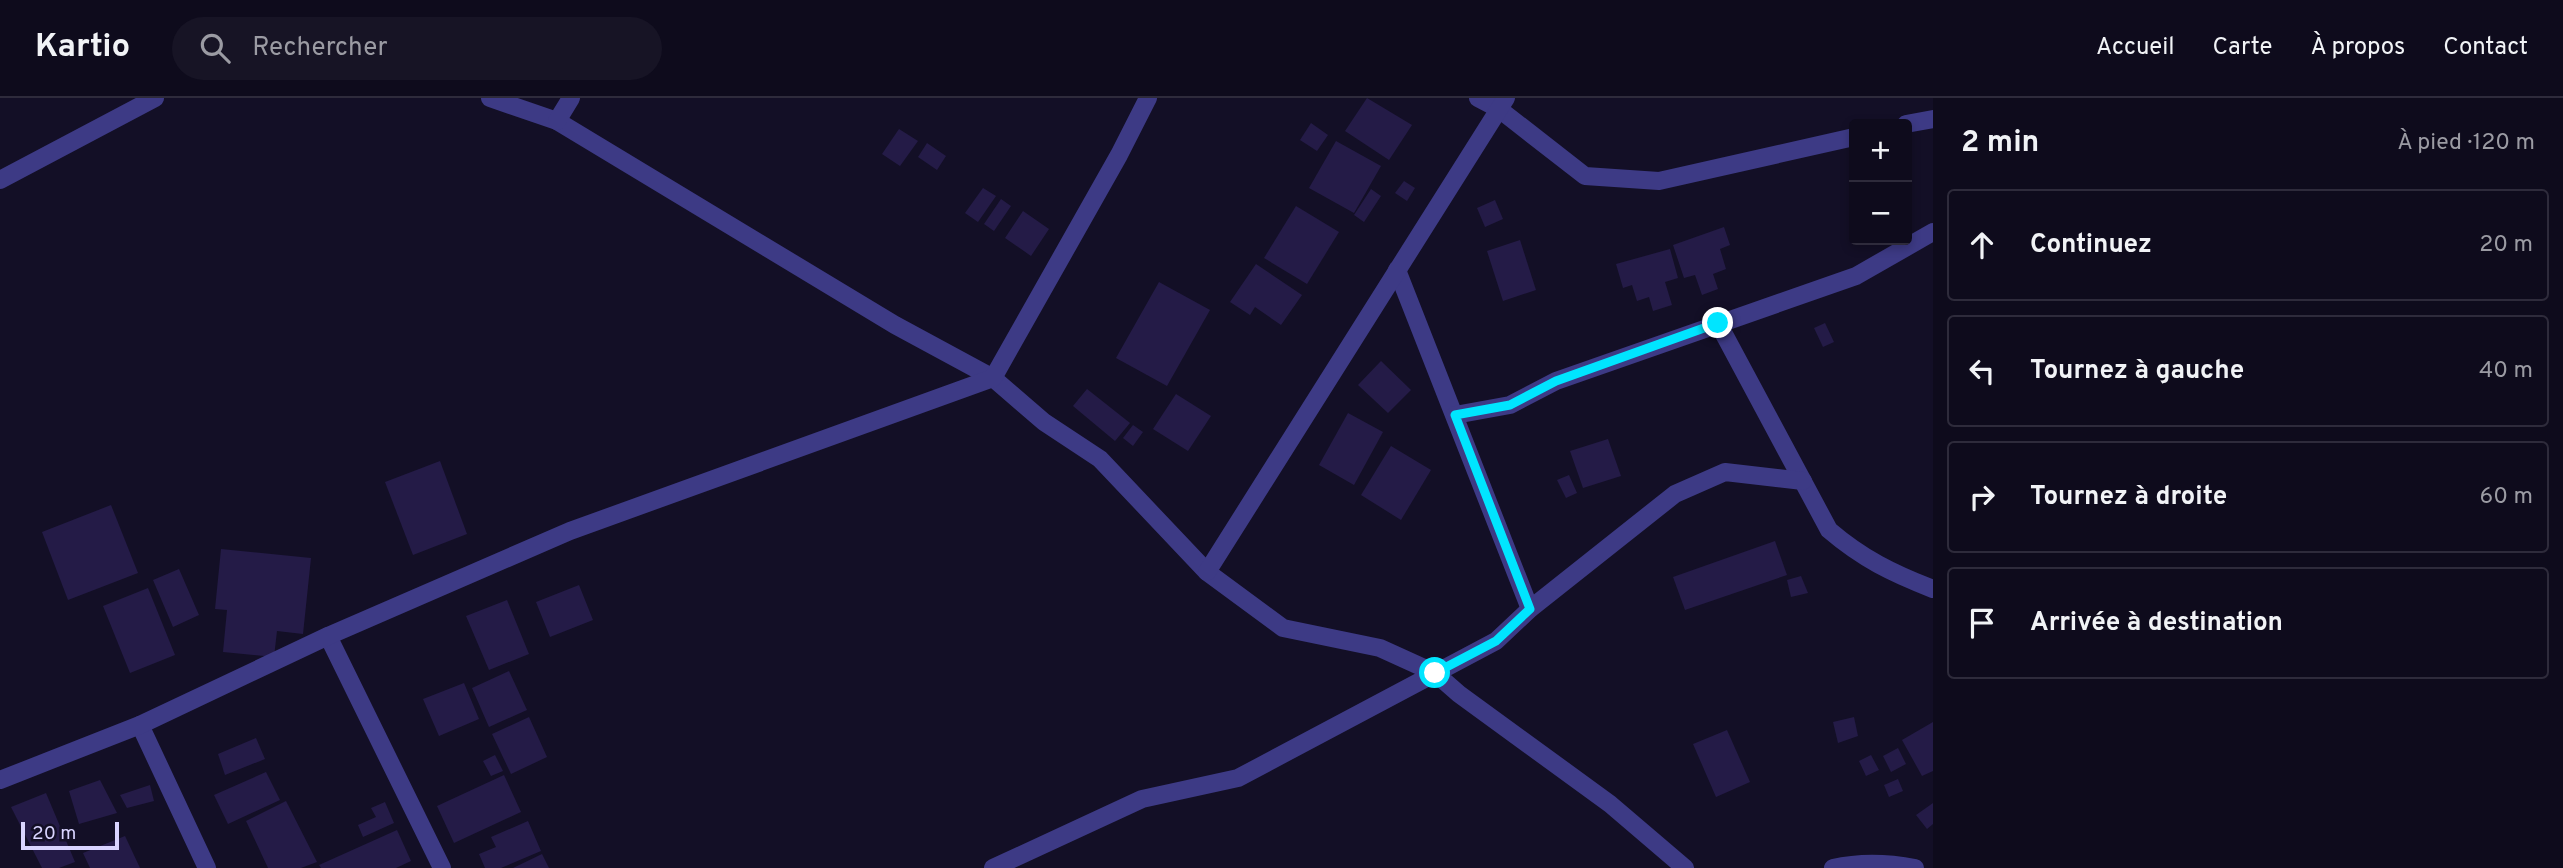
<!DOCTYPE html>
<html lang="fr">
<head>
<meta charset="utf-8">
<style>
	body { margin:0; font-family:Overpass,sans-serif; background:#171425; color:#f1f3f6 }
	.controls { position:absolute; right:21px; top:21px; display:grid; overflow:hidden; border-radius:7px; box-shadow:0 4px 10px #0003 }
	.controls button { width:63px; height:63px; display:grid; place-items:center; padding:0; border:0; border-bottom:2px solid #2e2b3b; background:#0e0b1c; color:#f1f3f6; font:35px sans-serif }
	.scale { position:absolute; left:21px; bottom:18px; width:98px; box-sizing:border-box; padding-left:7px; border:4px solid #d9d4ff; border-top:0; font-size:19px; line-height:24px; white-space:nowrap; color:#d9d4ff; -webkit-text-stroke:5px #130f26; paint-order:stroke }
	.stop { position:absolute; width:21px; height:21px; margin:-16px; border:5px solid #00e5ff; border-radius:50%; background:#fff }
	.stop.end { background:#00e5ff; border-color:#fff; box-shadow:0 2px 7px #0008 }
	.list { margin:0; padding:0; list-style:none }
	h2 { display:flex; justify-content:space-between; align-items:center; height:91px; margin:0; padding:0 28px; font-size:30px }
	h2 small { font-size:23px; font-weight:400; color:#9b9ba3 }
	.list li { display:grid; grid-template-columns:46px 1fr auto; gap:21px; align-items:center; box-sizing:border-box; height:112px; margin:0 14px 14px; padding:0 14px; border:2px solid #2e2b3b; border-radius:7px }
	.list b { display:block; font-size:26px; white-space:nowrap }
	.list em { font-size:23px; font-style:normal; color:#9b9ba3 }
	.icon { flex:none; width:38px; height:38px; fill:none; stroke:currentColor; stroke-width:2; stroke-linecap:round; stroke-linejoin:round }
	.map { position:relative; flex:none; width:1933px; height:770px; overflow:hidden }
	header { display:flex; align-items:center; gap:42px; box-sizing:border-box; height:98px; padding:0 35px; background:#0e0b1c; border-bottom:2px solid #2e2b3b }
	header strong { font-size:33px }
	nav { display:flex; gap:38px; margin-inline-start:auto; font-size:24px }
	.search { width:490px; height:63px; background:#171425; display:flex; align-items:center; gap:18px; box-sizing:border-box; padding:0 24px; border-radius:38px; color:#9b9ba3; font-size:26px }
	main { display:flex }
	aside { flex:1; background:#0e0b1c }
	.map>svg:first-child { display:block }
	.building { fill:#241b47 }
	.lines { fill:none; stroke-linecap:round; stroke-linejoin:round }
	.minor { stroke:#3d3a85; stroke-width:18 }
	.route { stroke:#00e5ff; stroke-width:9 }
</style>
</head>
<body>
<header>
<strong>Kartio</strong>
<div class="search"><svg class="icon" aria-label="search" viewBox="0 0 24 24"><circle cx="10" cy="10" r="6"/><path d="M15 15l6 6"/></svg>Rechercher</div>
<nav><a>Accueil</a><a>Carte</a><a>À propos</a><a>Contact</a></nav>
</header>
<main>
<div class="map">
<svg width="1933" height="770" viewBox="0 0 1933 770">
	<rect width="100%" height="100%" fill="#130f26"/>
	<g class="building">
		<path d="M 1367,0 L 1412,27 L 1389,62 L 1345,33 Z"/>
		<path d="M 1311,25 L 1328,37 L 1317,53 L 1300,42 Z"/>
		<path d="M 899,31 L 918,43 L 900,68 L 882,56 Z"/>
		<path d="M 1336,43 L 1381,68 L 1354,115 L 1309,90 Z"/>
		<path d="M 927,45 L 946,58 L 937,72 L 918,59 Z"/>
		<path d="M 1404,83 L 1415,90 L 1407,103 L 1395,95 Z"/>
		<path d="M 983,90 L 996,98 L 978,124 L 965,115 Z"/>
		<path d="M 1371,91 L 1381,98 L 1364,124 L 1354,117 Z"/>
		<path d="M 1001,101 L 1011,108 L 994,133 L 984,126 Z"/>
		<path d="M 1495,102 L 1503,121 L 1485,129 L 1477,110 Z"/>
		<path d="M 1296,108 L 1339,134 L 1307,186 L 1264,160 Z"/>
		<path d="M 1023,113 L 1049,131 L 1031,158 L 1005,140 Z"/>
		<path d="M 1724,129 L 1730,147 L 1720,151 L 1726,171 L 1713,176 L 1718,191 L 1702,197 L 1695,177 L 1684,180 L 1673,147 Z"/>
		<path d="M 1520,142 L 1536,192 L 1503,203 L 1487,153 Z"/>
		<path d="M 1670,151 L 1678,180 L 1665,184 L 1672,207 L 1653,213 L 1649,199 L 1637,203 L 1632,187 L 1623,190 L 1616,166 Z"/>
		<path d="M 1256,166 L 1302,197 L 1281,227 L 1255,209 L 1250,217 L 1230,204 Z"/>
		<path d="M 1159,184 L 1210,212 L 1167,288 L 1116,260 Z"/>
		<path d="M 1825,225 L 1834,244 L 1823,249 L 1814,230 Z"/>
		<path d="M 1381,263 L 1411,292 L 1388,315 L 1358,287 Z"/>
		<path d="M 1087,291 L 1130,325 L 1115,343 L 1073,308 Z"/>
		<path d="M 1176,296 L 1211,318 L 1188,353 L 1153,331 Z"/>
		<path d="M 1348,315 L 1383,334 L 1354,387 L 1319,367 Z"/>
		<path d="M 1133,327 L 1143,334 L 1133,348 L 1123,340 Z"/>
		<path d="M 1608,341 L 1621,378 L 1583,390 L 1570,353 Z"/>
		<path d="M 1391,348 L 1431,372 L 1401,422 L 1361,397 Z"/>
		<path d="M 440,363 L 467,436 L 413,457 L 385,384 Z"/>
		<path d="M 1569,377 L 1577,395 L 1566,400 L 1557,382 Z"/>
		<path d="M 111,407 L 138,475 L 68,502 L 42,434 Z"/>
		<path d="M 1775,443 L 1787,477 L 1685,512 L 1673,479 Z"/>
		<path d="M 221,451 L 311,460 L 303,536 L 277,533 L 274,559 L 223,554 L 227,512 L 215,511 Z"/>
		<path d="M 179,471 L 199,517 L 173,529 L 153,482 Z"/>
		<path d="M 1801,478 L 1808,495 L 1791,499 L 1787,482 Z"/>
		<path d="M 579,487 L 593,522 L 550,539 L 536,504 Z"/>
		<path d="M 148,490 L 175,557 L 130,575 L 103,508 Z"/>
		<path d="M 507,502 L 529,556 L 489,572 L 466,518 Z"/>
		<path d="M 509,573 L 527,612 L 489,629 L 472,590 Z"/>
		<path d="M 464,585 L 479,621 L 439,638 L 423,601 Z"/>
		<path d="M 529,619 L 547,659 L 511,676 L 492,636 Z"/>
		<path d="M 1854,619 L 1858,638 L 1838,645 L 1833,624 Z"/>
		<path d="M 1933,624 L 1933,673 L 1922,678 L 1902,642 Z"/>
		<path d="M 1727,632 L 1750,684 L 1716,699 L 1693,646 Z"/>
		<path d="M 256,640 L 265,661 L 225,677 L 218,656 Z"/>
		<path d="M 1898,650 L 1906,666 L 1891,674 L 1883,658 Z"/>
		<path d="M 495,657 L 503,673 L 491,678 L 483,663 Z"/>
		<path d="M 1871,657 L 1879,672 L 1866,678 L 1859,663 Z"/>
		<path d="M 266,674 L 280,702 L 228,726 L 214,697 Z"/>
		<path d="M 504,677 L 521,714 L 454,745 L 437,708 Z"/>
		<path d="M 1898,681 L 1903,693 L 1889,699 L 1884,687 Z"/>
		<path d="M 100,682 L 117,715 L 79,726 L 69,693 Z"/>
		<path d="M 150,687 L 154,703 L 127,710 L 120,697 Z"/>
		<path d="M 46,695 L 75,764 L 59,770 L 42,770 L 11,709 Z"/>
		<path d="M 286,703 L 317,764 L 301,770 L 268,770 L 246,723 Z"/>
		<path d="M 385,704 L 394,725 L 363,739 L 358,727 L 376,719 L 371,710 Z"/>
		<path d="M 1933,705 L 1933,726 L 1927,731 L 1916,717 Z"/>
		<path d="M 528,723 L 541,753 L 501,770 L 485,770 L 479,756 L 496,749 L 491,739 Z"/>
		<path d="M 397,732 L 411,763 L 396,770 L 321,770 L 319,767 Z"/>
		<path d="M 125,738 L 140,770 L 90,770 L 83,755 Z"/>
		<path d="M 542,756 L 549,770 L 513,770 Z"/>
	</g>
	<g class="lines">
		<g class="minor">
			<path d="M 490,0 L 557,23 L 895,227 L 993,280 L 1044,324 L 1100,361 L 1207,474 L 1283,530 L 1380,550 L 1435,575 L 1459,596 L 1610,706 L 1685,770"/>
			<path d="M 1478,0 L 1499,11 L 1585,78 L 1659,83 L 1854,39"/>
			<path d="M 557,23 L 571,0"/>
			<path d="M 1906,26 L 1933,21"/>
			<path d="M 0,82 L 155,0"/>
			<path d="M 1397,172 L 1530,511"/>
			<path d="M 1718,225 L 1829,432 C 1863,461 1892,475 1933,491"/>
			<path d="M 1455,317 L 1510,307 L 1556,283 L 1856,178 L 1933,134"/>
			<path d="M 1207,474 L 1506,0"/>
			<path d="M 328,538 L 442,770"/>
			<path d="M 140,627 L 207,770"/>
			<path d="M 0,682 L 140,627 L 328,538 L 570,433 L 993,280 L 1119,57 L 1148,0"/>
			<path d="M 993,770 L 1142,701 L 1238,680 L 1496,543 L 1530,511 L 1675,396 L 1725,374 L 1803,383"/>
			<path d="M 1833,770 C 1859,764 1889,765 1915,770"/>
		</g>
	</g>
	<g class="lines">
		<path class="route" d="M 1435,575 L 1496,543 L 1530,511 L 1455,317 L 1510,307 L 1556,283 L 1718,225"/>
	</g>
</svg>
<div class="controls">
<button>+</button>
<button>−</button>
</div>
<div class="scale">20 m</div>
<div class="stop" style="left:1435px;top:575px"></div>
<div class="stop end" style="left:1718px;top:225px"></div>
</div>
<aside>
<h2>2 min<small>À pied · 120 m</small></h2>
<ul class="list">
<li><svg class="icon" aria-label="ahead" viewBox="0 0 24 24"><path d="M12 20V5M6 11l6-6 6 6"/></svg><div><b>Continuez</b></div><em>20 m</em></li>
<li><svg class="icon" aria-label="left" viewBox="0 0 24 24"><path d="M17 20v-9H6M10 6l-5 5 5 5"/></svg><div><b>Tournez à gauche</b></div><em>40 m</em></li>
<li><svg class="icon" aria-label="right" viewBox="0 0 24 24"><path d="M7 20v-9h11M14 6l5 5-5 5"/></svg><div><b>Tournez à droite</b></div><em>60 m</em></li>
<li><svg class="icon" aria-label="arrive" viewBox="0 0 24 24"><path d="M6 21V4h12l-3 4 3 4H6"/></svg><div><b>Arrivée à destination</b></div></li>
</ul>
</aside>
</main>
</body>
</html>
